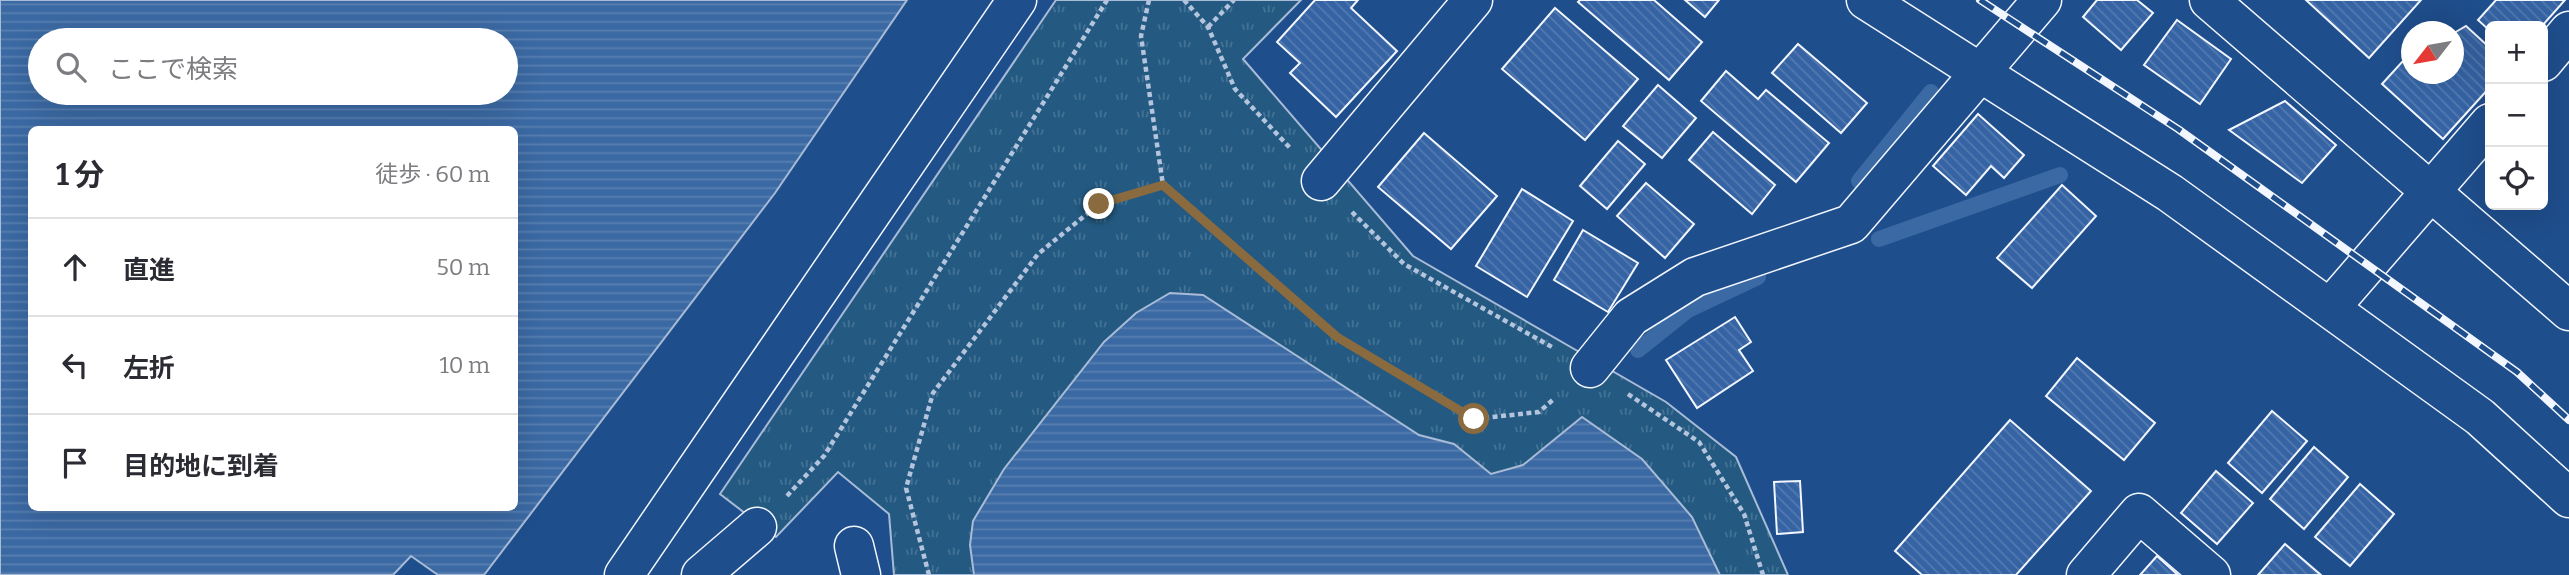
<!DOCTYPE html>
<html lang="ja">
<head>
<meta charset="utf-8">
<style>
	body { margin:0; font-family:Bitter,"Noto Sans JP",serif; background:#f7f7f7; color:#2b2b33 }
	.controls { position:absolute; right:21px; top:21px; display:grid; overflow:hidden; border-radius:10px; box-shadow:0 7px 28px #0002 }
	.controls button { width:63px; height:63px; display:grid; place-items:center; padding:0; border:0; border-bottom:2px solid #e1e1e2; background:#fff; color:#2b2b33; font:35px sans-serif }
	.compass { position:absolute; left:2401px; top:21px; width:63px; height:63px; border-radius:50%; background:#fff; box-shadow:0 7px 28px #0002; rotate:239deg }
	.stop { position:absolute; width:21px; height:21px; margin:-16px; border:5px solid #8a6a3f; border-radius:50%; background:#fff }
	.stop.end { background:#8a6a3f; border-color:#fff; box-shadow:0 2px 7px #0008 }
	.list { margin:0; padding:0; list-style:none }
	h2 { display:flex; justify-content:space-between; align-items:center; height:91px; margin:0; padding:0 28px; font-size:30px }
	h2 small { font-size:23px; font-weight:400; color:#7c7c81 }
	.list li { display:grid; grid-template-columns:46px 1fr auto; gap:21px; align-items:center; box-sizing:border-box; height:98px; padding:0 28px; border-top:2px solid #e1e1e2 }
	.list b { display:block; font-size:26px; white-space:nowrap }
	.list em { font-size:23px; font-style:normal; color:#7c7c81 }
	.icon { flex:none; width:38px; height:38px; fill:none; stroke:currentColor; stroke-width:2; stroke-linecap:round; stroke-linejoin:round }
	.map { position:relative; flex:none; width:2569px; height:575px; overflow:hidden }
	.search { position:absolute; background:#fff; box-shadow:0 7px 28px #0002; left:28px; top:28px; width:490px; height:77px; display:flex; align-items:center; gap:18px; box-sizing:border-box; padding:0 24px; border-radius:38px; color:#7c7c81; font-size:26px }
	.panel { position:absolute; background:#fff; box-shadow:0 7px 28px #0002; left:28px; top:126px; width:490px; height:385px; border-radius:10px }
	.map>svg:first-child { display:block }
	.park { fill:url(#park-tufts); stroke:#a8bbd7; stroke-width:2 }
	.water { fill:url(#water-rules); stroke:#a8bbd7; stroke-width:2; fill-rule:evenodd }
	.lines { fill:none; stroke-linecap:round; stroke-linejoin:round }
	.stream { stroke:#3b69a3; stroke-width:16 }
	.building { fill:url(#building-back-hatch); stroke:#f2f6ff; stroke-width:2 }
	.minor-casing { stroke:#f2f6ff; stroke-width:41 }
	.path { stroke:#b3c4dc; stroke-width:4.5; stroke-dasharray:5 3.5; stroke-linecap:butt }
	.minor { stroke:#1f4e8c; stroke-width:38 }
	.rail-casing { stroke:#f2f6ff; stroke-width:8 }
	.rail { stroke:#1f4e8c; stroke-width:5; stroke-dasharray:16; stroke-linecap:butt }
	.route { stroke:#8a6a3f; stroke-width:9 }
</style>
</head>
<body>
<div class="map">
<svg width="2569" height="575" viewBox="0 0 2569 575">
	<defs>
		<pattern id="park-tufts" width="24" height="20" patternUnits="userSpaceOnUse" patternTransform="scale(1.75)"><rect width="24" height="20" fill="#245a82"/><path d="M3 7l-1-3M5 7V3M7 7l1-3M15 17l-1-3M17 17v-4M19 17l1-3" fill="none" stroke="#447295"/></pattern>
		<pattern id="water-rules" width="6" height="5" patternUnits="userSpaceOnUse" patternTransform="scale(1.75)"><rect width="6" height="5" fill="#3b69a3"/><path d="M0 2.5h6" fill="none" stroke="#587fb1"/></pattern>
		<pattern id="building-back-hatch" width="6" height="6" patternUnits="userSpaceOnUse" patternTransform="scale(1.75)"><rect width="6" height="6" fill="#3563a3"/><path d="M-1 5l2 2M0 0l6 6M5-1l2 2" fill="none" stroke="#537ab1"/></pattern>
	</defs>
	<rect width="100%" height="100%" fill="#1f4e8c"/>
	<path class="park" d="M 1056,0 L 1301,0 L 1243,59 L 1413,256 L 1666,402 L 1736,457 L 1788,575 L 894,575 L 889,514 L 838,472 L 776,537 L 720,494 Z"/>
	<g class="water">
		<path d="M 0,0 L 907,0 L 775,193 L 484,575 L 438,575 L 411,556 L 393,575 L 0,575 ZM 40,40 L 506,40 L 506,93 L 40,93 ZM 32,130 L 514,130 L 514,508 L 32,508 Z"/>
		<path d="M 1170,293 L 1203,295 L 1419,435 L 1454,444 L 1491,474 L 1523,465 L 1582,417 L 1642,459 L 1692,517 L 1720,575 L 974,575 L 970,545 L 973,521 L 1004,469 L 1104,342 L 1136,313 Z"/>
	</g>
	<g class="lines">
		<g class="stream">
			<path d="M 1859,181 L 1931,92"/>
			<path d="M 1879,239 L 2060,175"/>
			<path d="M 1638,350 L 1688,310 L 1758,277"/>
		</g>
	</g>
	<g class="building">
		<path d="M 1315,0 L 1358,0 L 1351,8 L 1397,51 L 1336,117 L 1290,73 L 1300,63 L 1277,42 Z"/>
		<path d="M 1580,0 L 1654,0 L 1702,42 L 1669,80 L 1578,2 Z"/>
		<path d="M 1685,0 L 1719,0 L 1705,17 Z"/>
		<path d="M 2097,0 L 2137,0 L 2153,13 L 2121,50 L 2083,17 Z"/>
		<path d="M 2306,0 L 2421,0 L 2369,58 Z"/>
		<path d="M 2496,0 L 2565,0 L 2542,26 L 2490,26 L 2490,31 L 2478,20 Z"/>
		<path d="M 1555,8 L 1638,79 L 1585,140 L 1502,69 Z"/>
		<path d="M 2177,20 L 2231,59 L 2200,104 L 2144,65 Z"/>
		<path d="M 2466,26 L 2490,48 L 2490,87 L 2443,139 L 2382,84 L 2402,62 L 2412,57 L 2412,74 L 2454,74 L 2454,33 Z"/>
		<path d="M 1798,44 L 1867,103 L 1841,133 L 1772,73 Z"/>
		<path d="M 1726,71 L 1758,99 L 1766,90 L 1829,143 L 1796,182 L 1701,101 Z"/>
		<path d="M 1658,85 L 1696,118 L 1662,158 L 1623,126 Z"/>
		<path d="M 2285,101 L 2336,145 L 2302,183 L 2229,130 Z"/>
		<path d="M 1978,114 L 2024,155 L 2004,178 L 1991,166 L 1966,195 L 1933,166 Z"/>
		<path d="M 1713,132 L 1775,185 L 1752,214 L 1689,160 Z"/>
		<path d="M 1424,133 L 1497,196 L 1451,249 L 1378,187 Z"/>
		<path d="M 1618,141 L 1645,164 L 1607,209 L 1580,186 Z"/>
		<path d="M 1646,183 L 1694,224 L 1665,258 L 1617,216 Z"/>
		<path d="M 2062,185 L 2096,216 L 2032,288 L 1997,258 Z"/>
		<path d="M 1522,189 L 1573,221 L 1527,297 L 1476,266 Z"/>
		<path d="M 1583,230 L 1638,263 L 1608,312 L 1554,280 Z"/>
		<path d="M 1735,317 L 1751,342 L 1739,350 L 1753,371 L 1697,408 L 1666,360 Z"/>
		<path d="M 2077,358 L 2155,423 L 2124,460 L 2046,396 Z"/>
		<path d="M 2272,411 L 2307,441 L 2262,493 L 2228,463 Z"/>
		<path d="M 2010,420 L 2091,491 L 2016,575 L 1922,575 L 1895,551 Z"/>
		<path d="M 2314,447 L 2348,477 L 2304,529 L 2270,499 Z"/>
		<path d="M 2216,471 L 2253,503 L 2217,544 L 2181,513 Z"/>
		<path d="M 1800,481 L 1803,532 L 1777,534 L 1774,482 Z"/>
		<path d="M 2360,484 L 2394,514 L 2350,566 L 2315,537 Z"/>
		<path d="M 2285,544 L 2321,575 L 2258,575 Z"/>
		<path d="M 2157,556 L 2178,575 L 2140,575 Z"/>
	</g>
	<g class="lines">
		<defs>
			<g id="minor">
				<path d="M 1866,0 L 2170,193 L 2480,417 L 2569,498"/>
				<path d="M 2209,0 L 2569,311"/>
				<path d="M 2543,62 L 2569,31"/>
				<path d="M 1321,181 L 1473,0"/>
				<path d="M 2330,308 L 2490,123"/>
				<path d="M 1590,368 L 1631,317 L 1695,277 L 1851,224 L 2042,0"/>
				<path d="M 854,546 L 861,575"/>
				<path d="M 624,575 L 1017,0"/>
				<path d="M 701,575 L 757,527"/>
				<path d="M 2086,575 L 2139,513 L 2211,575"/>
			</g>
		</defs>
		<use href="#minor" class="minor-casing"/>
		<g class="path">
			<path d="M 1149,0 L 1141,36 L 1163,185"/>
			<path d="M 1184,0 L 1208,27 L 1235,89 L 1290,148"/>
			<path d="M 1208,27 L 1234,0"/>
			<path d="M 1352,212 L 1404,264 L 1552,347"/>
			<path d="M 1628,394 L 1699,442 L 1744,514 L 1763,575"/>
			<path d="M 787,496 L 824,456 L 1107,0"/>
			<path d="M 929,575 L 906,488 L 933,393 L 1038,254 L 1099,204 L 1163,185 L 1337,337 L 1474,419 L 1539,412 L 1555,398"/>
		</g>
		<use href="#minor" class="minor"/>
		<defs>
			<path id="rail" d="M 1980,0 L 2178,129 L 2517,372 L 2569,420"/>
		</defs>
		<use href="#rail" class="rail-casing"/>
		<use href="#rail" class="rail"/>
	</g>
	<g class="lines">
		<path class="route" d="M 1099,204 L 1163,185 L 1337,337 L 1474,419"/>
	</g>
</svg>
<div class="controls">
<button>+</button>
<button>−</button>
<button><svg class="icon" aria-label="locate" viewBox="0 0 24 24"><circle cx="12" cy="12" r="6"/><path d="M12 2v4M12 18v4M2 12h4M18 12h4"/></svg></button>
</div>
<svg class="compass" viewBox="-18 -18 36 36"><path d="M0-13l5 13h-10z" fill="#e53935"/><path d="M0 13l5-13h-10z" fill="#7c7c81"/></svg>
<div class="stop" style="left:1474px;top:419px"></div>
<div class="stop end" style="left:1099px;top:204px"></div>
<div class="search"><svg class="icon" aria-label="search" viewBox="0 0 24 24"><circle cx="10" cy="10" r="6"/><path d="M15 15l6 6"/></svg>ここで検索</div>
<section class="panel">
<h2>1 分<small>徒歩 · 60 m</small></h2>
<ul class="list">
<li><svg class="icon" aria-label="ahead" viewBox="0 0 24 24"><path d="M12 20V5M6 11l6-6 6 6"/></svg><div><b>直進</b></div><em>50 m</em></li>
<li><svg class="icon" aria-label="left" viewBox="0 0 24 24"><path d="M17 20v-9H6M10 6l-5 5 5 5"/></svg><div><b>左折</b></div><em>10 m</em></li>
<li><svg class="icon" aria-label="arrive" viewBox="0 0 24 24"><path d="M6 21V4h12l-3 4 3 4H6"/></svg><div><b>目的地に到着</b></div></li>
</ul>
</section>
</div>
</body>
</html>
